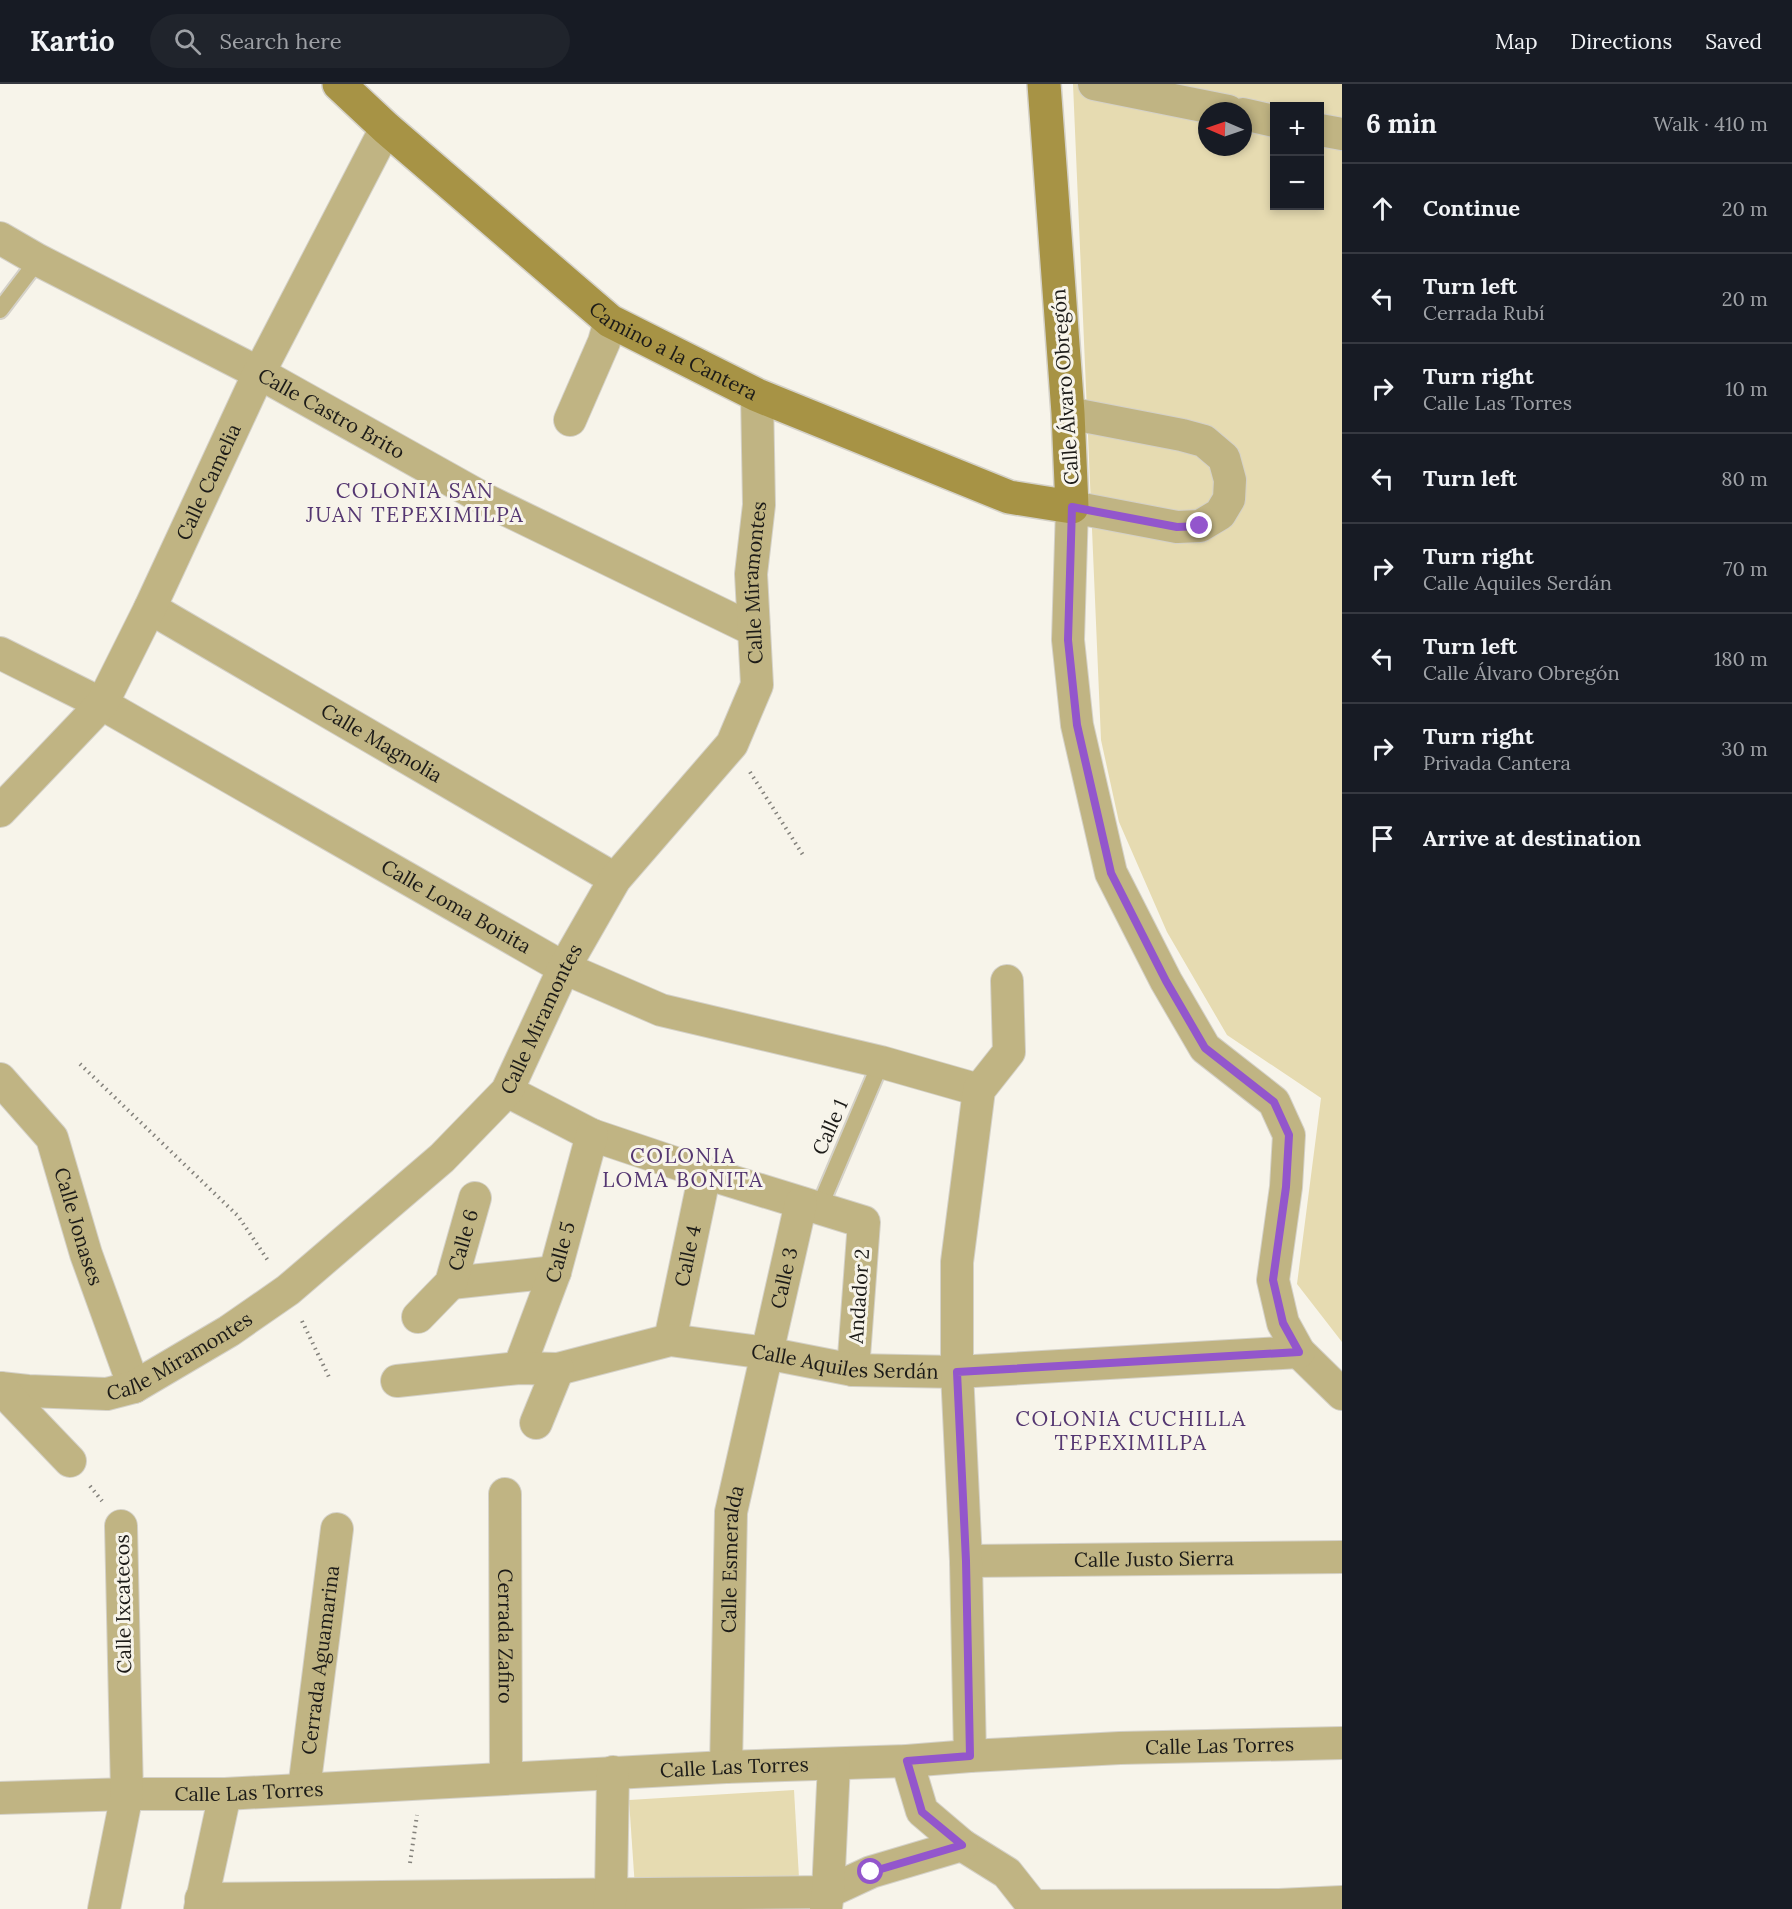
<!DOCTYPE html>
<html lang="en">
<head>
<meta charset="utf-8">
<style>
	body { margin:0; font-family:Lora,serif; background:#20242c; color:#f1f3f6 }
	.controls { position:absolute; right:18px; top:18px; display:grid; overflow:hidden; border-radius:0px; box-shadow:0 3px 9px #0003 }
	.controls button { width:54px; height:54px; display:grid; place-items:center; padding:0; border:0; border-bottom:2px solid #363941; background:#171b24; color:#f1f3f6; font:30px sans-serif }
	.compass { position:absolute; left:1198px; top:18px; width:54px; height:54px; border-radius:50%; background:#171b24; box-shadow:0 3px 9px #0003; rotate:272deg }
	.stop { position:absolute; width:18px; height:18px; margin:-14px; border:4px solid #9356cc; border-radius:50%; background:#fff }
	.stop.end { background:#9356cc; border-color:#fff; box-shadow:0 2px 6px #0008 }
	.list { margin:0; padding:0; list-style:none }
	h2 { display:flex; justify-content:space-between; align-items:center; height:78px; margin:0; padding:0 24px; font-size:26px }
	h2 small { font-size:20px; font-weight:400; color:#9ea1a6 }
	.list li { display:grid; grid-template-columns:39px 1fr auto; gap:18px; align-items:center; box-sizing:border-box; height:90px; padding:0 24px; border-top:2px solid #363941 }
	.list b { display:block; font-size:22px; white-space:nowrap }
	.list p { margin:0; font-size:20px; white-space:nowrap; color:#9ea1a6 }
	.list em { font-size:20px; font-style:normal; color:#9ea1a6 }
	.icon { flex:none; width:33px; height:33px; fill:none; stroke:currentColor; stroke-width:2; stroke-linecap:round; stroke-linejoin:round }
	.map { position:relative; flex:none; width:1342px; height:1825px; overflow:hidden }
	header { display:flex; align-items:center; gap:36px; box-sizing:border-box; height:84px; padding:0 30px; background:#171b24; border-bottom:2px solid #363941 }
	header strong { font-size:28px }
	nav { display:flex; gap:33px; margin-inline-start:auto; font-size:21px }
	.search { width:420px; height:54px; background:#20242c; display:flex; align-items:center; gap:15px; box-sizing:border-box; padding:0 21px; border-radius:33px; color:#9ea1a6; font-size:22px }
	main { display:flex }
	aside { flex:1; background:#171b24 }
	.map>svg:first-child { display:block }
	.green { fill:#e6dbb1; fill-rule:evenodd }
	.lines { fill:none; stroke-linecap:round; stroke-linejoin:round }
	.lane-casing { stroke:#d4d1c8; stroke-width:20 }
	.street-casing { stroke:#d4d1c8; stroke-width:34 }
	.secondary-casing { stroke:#d4d1c8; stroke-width:36 }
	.path { stroke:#84827c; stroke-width:4; stroke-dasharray:1.5 4.5; stroke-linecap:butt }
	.lane { stroke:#c0b483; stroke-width:16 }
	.street { stroke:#c0b483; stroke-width:32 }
	.secondary { stroke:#a79345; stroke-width:33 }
	.route { stroke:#9356cc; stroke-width:8 }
	.labels { text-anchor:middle; stroke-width:6; stroke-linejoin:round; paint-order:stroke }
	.street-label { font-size:20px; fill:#1c1b18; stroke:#f7f4ea }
	.neighbourhood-label { font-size:21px; letter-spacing:1.5px; fill:#543671; stroke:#f7f4ea }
</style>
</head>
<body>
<header>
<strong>Kartio</strong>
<div class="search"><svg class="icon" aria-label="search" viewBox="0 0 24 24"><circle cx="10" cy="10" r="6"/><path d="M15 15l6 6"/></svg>Search here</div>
<nav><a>Map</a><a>Directions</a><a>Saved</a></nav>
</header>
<main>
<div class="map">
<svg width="1342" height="1825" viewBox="0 0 1342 1825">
	<rect width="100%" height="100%" fill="#f7f4ea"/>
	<g class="green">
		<path d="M 1073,0 L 1342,0 L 1342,1258 L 1297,1200 L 1321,1014 L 1227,951 L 1167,848 L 1119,738 L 1101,656 ZM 1274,22 L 1320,22 L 1320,122 L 1274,122 ZM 1207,27 L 1243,27 L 1243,63 L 1207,63 Z"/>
		<path d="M 794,1706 L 799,1794 L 635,1804 L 629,1716 Z"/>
	</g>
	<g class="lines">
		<defs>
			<g id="lane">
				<path d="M 0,226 L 38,176"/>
				<path d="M 819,1124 L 881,978"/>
			</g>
			<g id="street">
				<path d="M 1094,0 L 1228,27"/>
				<path d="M 1243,30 L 1274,37"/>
				<path d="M 1320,46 L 1342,50"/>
				<path id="s1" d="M 0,154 L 38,176 L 259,289 L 488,417 L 754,546"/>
				<path d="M 1068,329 L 1182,351 L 1204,357 L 1224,374 L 1230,396 L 1229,415 L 1220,430 L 1200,442 L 1177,443 L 1072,423 L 1068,556 L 1077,641 L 1111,789 L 1166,897 L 1205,964 L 1274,1018 L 1289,1051 L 1286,1103 L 1273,1196 L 1283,1239 L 1299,1268 L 1342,1310"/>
				<path d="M 570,336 L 604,258 L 610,237"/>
				<path id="s2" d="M 150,524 L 615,795"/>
				<path id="s3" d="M 0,569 L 102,620 L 564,884 L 661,926 L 881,978 L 979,1006"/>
				<path id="s4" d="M 0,727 L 102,620 L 150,524 L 259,289 L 386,44"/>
				<path id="s5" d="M 0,995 L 52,1054 L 86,1170 L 134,1303"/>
				<path d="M 507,1007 L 592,1051 L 705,1089 L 864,1138 L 853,1286"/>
				<path d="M 451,1199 L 555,1188"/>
				<path id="s6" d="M 418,1233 L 451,1199 L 475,1114"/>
				<path id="s7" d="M 670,1256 L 705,1089"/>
				<path id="s8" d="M 519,1284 L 555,1188 L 592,1051"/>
				<path id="s9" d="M 397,1297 L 519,1284 L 558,1285 L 670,1256 L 766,1269 L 853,1286 L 957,1288 L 1299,1268"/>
				<path id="s10" d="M 0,1304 L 28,1307 L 107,1310 L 134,1303 L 229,1247 L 288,1206 L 442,1074 L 507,1007 L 564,884 L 615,795 L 732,660 L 757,601 L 751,490 L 759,421 L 757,311"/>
				<path d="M 0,1304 L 70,1377"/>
				<path d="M 536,1339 L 558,1285"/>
				<path id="s11" d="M 505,1410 L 506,1694"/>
				<path id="s12" d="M 966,1477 L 1342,1473"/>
				<path d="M 970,1672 L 966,1477 L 957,1288 L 957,1178 L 979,1006 L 1009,968 L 1007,897"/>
				<path d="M 907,1677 L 922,1727 L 962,1761 L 1007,1789 L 1033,1822 L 1033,1825"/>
				<path id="s13" d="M 726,1683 L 731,1428 L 801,1119"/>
				<path id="s14" d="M 304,1705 L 337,1445"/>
				<path id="s15" d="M 0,1714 L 127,1710 L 225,1710 L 726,1683 L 907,1677 L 970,1672 L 1120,1664 L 1342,1659"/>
				<path d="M 201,1815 L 828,1808 L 871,1788 L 962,1761"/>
				<path d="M 1033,1822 L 1279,1821 L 1342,1818"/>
				<path d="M 826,1824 L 828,1808 L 834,1680"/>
				<path d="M 104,1825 L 127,1710 L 121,1442"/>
				<path d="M 200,1825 L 225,1710"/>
				<path d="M 609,1825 L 611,1810 L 613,1688"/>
			</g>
			<g id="secondary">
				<path id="s16" d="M 339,0 L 386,44 L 610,237 L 757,311 L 1009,413 L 1072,423 L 1068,329 L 1044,0"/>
			</g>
		</defs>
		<use href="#lane" class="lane-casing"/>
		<use href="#street" class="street-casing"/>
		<use href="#secondary" class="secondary-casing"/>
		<g class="path">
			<path d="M 750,688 L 803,771"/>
			<path d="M 80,980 L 238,1132 L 269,1178"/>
			<path d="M 302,1237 L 329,1293"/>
			<path d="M 90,1402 L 102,1417"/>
			<path d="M 410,1779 L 417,1731"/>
		</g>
		<use href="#lane" class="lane"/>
		<use href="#street" class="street"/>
		<use href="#secondary" class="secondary"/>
	</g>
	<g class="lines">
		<path class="route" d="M 871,1788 L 962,1761 L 922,1728 L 907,1677 L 970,1672 L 966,1477 L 957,1288 L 1299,1268 L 1283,1239 L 1273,1196 L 1286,1103 L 1289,1051 L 1274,1018 L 1205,964 L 1166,897 L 1111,789 L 1077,641 L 1068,556 L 1072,423 L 1177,443 L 1200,442"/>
	</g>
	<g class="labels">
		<g class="street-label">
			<text dy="7" stroke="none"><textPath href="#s16" startOffset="430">Camino a la Cantera</textPath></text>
			<text transform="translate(1065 303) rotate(-94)" y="7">Calle Álvaro Obregón</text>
			<text dy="7" stroke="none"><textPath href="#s1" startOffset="375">Calle Castro Brito</textPath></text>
			<text dy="7" stroke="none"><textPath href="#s4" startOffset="394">Calle Camelia</textPath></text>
			<text dy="7" stroke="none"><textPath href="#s10" startOffset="1197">Calle Miramontes</textPath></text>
			<text dy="7" stroke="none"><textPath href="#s2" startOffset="268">Calle Magnolia</textPath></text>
			<text dy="7" stroke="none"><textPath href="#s3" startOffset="522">Calle Loma Bonita</textPath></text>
			<text dy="7" stroke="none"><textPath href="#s10" startOffset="693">Calle Miramontes</textPath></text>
			<text transform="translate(830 1043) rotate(-66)" y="7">Calle 1</text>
			<text dy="7" stroke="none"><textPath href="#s5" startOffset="171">Calle Jonases</textPath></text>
			<text dy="7" stroke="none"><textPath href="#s6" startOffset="92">Calle 6</textPath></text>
			<text dy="7" stroke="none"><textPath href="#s8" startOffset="123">Calle 5</textPath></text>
			<text dy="7" stroke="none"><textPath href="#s7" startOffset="86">Calle 4</textPath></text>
			<text dy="7" stroke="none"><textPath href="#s13" startOffset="495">Calle 3</textPath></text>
			<text transform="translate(859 1212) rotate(-86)" y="7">Andador 2</text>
			<text dy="7" stroke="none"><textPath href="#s10" startOffset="189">Calle Miramontes</textPath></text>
			<text dy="7" stroke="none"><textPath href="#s9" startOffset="454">Calle Aquiles Serdán</textPath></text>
			<text dy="7" stroke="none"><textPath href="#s13" startOffset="208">Calle Esmeralda</textPath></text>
			<text dy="7" stroke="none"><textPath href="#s12" startOffset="188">Calle Justo Sierra</textPath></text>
			<text transform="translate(123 1520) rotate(-91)" y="7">Calle Ixcatecos</text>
			<text dy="7" stroke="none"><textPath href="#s11" startOffset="142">Cerrada Zafiro</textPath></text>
			<text dy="7" stroke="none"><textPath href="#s14" startOffset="130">Cerrada Aguamarina</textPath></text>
			<text dy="7" stroke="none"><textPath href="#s15" startOffset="1221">Calle Las Torres</textPath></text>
			<text dy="7" stroke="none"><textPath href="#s15" startOffset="735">Calle Las Torres</textPath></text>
			<text dy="7" stroke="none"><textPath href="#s15" startOffset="249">Calle Las Torres</textPath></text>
		</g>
		<g class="neighbourhood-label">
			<text x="415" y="414">COLONIA SAN<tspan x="415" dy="24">JUAN TEPEXIMILPA</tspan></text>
			<text x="683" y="1079">COLONIA<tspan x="683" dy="24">LOMA BONITA</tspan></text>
			<text x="1131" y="1342">COLONIA CUCHILLA<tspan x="1131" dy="24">TEPEXIMILPA</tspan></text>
		</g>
	</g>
</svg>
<div class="controls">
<button>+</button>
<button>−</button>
</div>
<svg class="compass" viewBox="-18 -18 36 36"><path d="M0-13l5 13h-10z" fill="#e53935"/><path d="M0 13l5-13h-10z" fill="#9ea1a6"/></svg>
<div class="stop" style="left:871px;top:1788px"></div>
<div class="stop end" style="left:1200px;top:442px"></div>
</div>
<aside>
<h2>6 min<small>Walk · 410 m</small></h2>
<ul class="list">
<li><svg class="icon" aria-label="ahead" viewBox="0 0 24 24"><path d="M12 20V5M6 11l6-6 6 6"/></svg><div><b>Continue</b></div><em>20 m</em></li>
<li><svg class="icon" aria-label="left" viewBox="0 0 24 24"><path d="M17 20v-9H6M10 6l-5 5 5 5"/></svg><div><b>Turn left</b><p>Cerrada Rubí</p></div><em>20 m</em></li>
<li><svg class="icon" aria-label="right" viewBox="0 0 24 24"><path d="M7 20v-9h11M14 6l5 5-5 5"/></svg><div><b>Turn right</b><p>Calle Las Torres</p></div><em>10 m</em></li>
<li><svg class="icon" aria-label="left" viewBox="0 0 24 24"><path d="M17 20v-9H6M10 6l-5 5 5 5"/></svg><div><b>Turn left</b></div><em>80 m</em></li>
<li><svg class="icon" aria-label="right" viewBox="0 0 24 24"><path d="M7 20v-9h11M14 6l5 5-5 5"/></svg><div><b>Turn right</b><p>Calle Aquiles Serdán</p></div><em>70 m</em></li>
<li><svg class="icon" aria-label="left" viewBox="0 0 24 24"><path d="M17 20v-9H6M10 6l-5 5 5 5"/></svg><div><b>Turn left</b><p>Calle Álvaro Obregón</p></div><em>180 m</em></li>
<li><svg class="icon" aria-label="right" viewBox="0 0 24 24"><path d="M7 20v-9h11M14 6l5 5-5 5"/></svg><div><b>Turn right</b><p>Privada Cantera</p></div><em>30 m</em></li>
<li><svg class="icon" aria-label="arrive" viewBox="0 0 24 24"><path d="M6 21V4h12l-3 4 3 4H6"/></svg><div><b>Arrive at destination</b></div></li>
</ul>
</aside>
</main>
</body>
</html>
